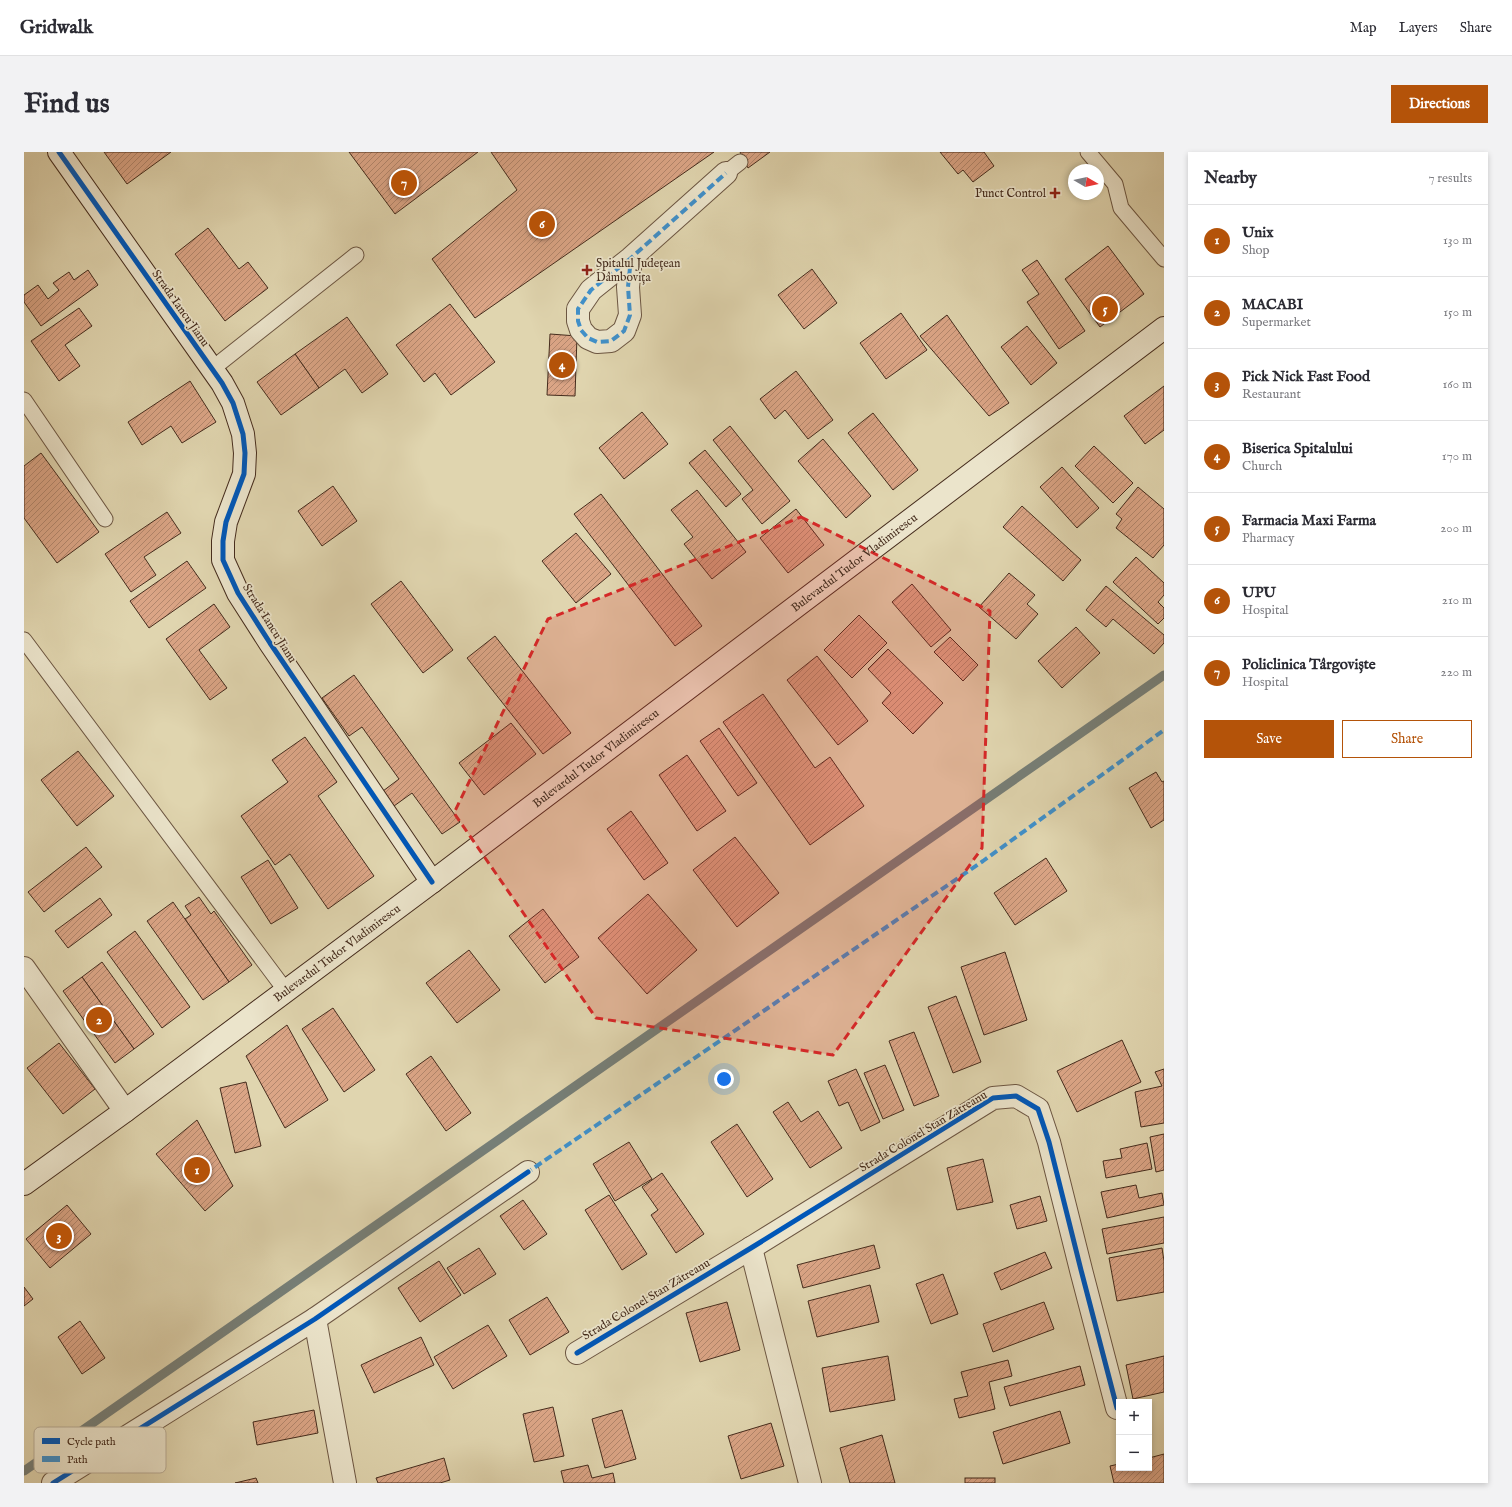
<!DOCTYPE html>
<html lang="en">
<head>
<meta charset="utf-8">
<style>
	body { margin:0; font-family:"IM FELL English",serif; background:#f2f2f3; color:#2b2b33 }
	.controls { position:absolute; right:12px; bottom:12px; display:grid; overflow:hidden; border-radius:0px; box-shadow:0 2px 6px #0003 }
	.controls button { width:36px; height:36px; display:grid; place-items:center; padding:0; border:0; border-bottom:1px solid #e1e1e2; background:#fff; color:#2b2b33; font:20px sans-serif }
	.compass { position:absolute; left:1044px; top:12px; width:36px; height:36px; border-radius:50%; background:#fff; box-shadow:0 2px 6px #0003; rotate:99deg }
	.you { position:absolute; left:700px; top:927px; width:14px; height:14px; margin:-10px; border:3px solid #fff; border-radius:50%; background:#1a73e8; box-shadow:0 0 0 6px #1a73e833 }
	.badge { display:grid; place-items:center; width:26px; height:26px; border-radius:50%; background:#b45309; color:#fff; font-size:13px; font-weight:700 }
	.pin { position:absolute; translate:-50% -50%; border:2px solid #fff; box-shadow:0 1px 4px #0006 }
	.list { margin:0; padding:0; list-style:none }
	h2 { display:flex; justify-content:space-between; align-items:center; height:52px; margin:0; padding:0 16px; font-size:17px }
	h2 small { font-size:13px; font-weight:400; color:#7c7c81 }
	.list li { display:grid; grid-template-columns:26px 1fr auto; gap:12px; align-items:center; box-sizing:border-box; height:72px; padding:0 16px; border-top:1px solid #e1e1e2 }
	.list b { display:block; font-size:15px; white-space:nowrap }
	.list p { margin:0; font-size:13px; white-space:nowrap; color:#7c7c81 }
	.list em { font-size:13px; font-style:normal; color:#7c7c81 }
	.actions { display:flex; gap:8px; padding:12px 16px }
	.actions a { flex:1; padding:9px 0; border:1px solid #b45309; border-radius:0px; text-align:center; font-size:14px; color:#b45309 }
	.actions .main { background:#b45309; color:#fff }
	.map { position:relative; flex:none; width:1140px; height:1331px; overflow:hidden; border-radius:0px }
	header { display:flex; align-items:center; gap:24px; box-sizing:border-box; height:56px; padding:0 20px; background:#fff; border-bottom:1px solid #e1e1e2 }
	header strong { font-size:19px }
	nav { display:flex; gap:22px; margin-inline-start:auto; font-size:14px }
	.intro { display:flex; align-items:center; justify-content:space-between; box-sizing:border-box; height:96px; padding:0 24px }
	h1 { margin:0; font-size:28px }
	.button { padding:10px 18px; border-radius:0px; background:#b45309; color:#fff; font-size:14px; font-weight:700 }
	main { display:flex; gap:24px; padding:0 24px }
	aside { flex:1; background:#fff; border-radius:0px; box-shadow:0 2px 6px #0003 }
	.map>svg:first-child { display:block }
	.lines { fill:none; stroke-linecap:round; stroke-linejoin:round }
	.stream { stroke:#767f78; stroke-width:9 }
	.building { fill:url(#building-hatch); stroke:#452c1d }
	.lane-casing { stroke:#6c5642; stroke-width:17 }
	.street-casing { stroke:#6c5642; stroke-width:24 }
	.secondary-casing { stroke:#452c1d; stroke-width:24 }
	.lane { stroke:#ebe4cb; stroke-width:15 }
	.street { stroke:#ebe4cb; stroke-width:22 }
	.secondary { stroke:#ebe4cb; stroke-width:22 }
	.quiet { stroke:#4090ca; stroke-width:4; stroke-dasharray:8 4; stroke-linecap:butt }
	.cycleway-casing { stroke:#ebe4cb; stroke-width:8 }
	.cycleway { stroke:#0057b8; stroke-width:5 }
	.marked { fill:#d62828; fill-opacity:0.2; stroke:#d62828; stroke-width:3; stroke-dasharray:8 5; stroke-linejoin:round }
	.poi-dot { fill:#8f2418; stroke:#ebe4cb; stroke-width:1.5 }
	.labels { text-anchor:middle; stroke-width:3.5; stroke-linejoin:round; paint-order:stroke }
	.poi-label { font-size:12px; fill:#452c1d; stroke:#ebe4cb; text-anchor:end }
	.street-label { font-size:12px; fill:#452c1d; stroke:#ebe4cb }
	.key { fill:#ebe4cb; stroke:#b9ad97; stroke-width:1 }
	.key-label { font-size:11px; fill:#452c1d }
</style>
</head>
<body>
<header>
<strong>Gridwalk</strong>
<nav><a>Map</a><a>Layers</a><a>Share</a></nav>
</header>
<div class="intro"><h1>Find us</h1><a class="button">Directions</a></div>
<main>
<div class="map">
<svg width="1140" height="1331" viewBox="0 0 1140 1331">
	<defs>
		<pattern id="building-hatch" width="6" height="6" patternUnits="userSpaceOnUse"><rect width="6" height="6" fill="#dba586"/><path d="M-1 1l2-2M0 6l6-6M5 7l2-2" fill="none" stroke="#b3876d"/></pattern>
	</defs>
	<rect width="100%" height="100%" fill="#e0d5af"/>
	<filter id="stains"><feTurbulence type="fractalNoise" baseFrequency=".005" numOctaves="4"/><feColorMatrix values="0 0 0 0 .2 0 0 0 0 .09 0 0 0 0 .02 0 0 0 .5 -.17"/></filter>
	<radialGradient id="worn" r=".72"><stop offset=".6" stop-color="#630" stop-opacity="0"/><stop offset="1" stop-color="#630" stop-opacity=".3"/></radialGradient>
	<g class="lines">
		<path class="stream" d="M 0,1319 L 1140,523"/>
	</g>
	<g class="building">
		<path d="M 80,0 L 147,0 L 103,32 Z"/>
		<path d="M 325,0 L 454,0 L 371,62 Z"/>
		<path d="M 467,0 L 690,0 L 451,166 L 408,107 L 493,38 Z"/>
		<path d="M 716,0 L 746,0 L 724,16 Z"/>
		<path d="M 916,0 L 960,0 L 970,14 L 949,30 L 939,18 L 934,22 Z"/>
		<path d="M 184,76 L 215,117 L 224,110 L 244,136 L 201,169 L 151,102 Z"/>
		<path d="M 1084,94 L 1120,142 L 1076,175 L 1041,127 Z"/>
		<path d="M 1013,108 L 1061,179 L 1035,197 L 1003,150 L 1015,142 L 998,118 Z"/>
		<path d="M 788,117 L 813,151 L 780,177 L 754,143 Z"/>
		<path d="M 64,118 L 74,133 L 17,174 L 0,150 L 0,143 L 14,133 L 24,147 L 35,138 L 29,131 L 45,120 L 50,128 Z"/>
		<path d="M 426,152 L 471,210 L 427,243 L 411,221 L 400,230 L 372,193 Z"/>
		<path d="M 55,156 L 68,174 L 41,193 L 56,214 L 35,229 L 7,189 Z"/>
		<path d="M 877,161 L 903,198 L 862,227 L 836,191 Z"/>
		<path d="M 923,163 L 985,251 L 965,264 L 896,184 Z"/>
		<path d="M 323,165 L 364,222 L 338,241 L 321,217 L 295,236 L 271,202 Z"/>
		<path d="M 1003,174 L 1033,211 L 1007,233 L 977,195 Z"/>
		<path d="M 526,182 L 553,184 L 551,244 L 523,243 Z"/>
		<path d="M 271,202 L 295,236 L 257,263 L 233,230 Z"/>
		<path d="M 772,219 L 809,268 L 784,287 L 761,258 L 751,267 L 736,247 Z"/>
		<path d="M 166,229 L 192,270 L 158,291 L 147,274 L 118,293 L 104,270 Z"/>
		<path d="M 1140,234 L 1140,278 L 1121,292 L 1100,264 Z"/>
		<path d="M 618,260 L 644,292 L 600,327 L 575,296 Z"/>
		<path d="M 849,261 L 894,318 L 869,338 L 824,281 Z"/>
		<path d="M 706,274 L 766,349 L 738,372 L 718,347 L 729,338 L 689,288 Z"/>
		<path d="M 799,287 L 847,344 L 822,366 L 774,309 Z"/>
		<path d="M 1070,294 L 1109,331 L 1089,351 L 1051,314 Z"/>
		<path d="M 681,298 L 717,342 L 702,355 L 665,311 Z"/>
		<path d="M 17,301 L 75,380 L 33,411 L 0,366 L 0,314 Z"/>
		<path d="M 1038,315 L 1075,356 L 1053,376 L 1016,335 Z"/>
		<path d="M 309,334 L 333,369 L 298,394 L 274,359 Z"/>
		<path d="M 1114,335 L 1140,357 L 1140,393 L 1129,406 L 1092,376 L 1098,367 L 1092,362 Z"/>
		<path d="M 673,338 L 722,400 L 688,427 L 660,392 L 669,385 L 647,358 Z"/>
		<path d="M 577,342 L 678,474 L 651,494 L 550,362 Z"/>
		<path d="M 998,354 L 1057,408 L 1039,429 L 979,375 Z"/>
		<path d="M 772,357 L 800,393 L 764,421 L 736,386 Z"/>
		<path d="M 143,360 L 157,381 L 120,405 L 132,423 L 107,440 L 81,402 Z"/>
		<path d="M 552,381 L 587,422 L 552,451 L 518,409 Z"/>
		<path d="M 1112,405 L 1140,431 L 1140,443 L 1134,450 L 1140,456 L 1140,466 L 1134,472 L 1089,430 Z"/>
		<path d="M 163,409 L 182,436 L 125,476 L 106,449 Z"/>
		<path d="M 985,421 L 1011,443 L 1003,452 L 1014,462 L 992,487 L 955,455 Z"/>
		<path d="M 377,429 L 429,498 L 399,521 L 347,452 Z"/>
		<path d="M 888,432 L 927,478 L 907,495 L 868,450 Z"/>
		<path d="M 1082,434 L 1140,483 L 1140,491 L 1130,502 L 1089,467 L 1082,475 L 1062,458 Z"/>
		<path d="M 190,452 L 206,475 L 175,498 L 203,536 L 186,548 L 142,487 Z"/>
		<path d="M 835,463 L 863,491 L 828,526 L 800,498 Z"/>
		<path d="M 1052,475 L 1076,501 L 1038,536 L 1014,509 Z"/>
		<path d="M 471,484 L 547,581 L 519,602 L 443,506 Z"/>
		<path d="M 926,485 L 954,513 L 939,529 L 910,500 Z"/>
		<path d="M 864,497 L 919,551 L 889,582 L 858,551 L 867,541 L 844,517 Z"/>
		<path d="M 793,504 L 844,569 L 814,593 L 763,528 Z"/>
		<path d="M 330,523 L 436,670 L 418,682 L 388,641 L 370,654 L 359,639 L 375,627 L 338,575 L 325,584 L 298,546 Z"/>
		<path d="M 739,542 L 791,616 L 806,605 L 840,654 L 786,693 L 699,570 Z"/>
		<path d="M 487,571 L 512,602 L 460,643 L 435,611 Z"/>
		<path d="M 695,576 L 733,631 L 714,644 L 676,589 Z"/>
		<path d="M 281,585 L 313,630 L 294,644 L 350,724 L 304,757 L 266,702 L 251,713 L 217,664 L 264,630 L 248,608 Z"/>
		<path d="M 54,599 L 90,644 L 53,674 L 17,628 Z"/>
		<path d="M 663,603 L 702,659 L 673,679 L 635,623 Z"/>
		<path d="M 1132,620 L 1138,630 L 1140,629 L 1140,668 L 1127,676 L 1105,636 Z"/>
		<path d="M 607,659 L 644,711 L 620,728 L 583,677 Z"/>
		<path d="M 711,685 L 755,741 L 713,775 L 669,718 Z"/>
		<path d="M 62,695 L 78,715 L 20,760 L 4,740 Z"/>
		<path d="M 1022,706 L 1043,739 L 991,773 L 970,741 Z"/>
		<path d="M 244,708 L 274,756 L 247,772 L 217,725 Z"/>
		<path d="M 624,742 L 673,798 L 623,842 L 574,786 Z"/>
		<path d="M 175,745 L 187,762 L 190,759 L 228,813 L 205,830 L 161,767 L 167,763 L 161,754 Z"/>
		<path d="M 76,746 L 88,763 L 44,796 L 31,779 Z"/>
		<path d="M 149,750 L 205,830 L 179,848 L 123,769 Z"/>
		<path d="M 519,757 L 555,805 L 521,831 L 485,784 Z"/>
		<path d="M 111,779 L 166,855 L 138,876 L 83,800 Z"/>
		<path d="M 445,798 L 476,838 L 433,871 L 402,831 Z"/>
		<path d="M 981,800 L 1003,868 L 960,883 L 937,815 Z"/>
		<path d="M 78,810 L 130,882 L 110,897 L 58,825 Z"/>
		<path d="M 58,825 L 110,897 L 91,911 L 39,839 Z"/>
		<path d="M 932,844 L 957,910 L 929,921 L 904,855 Z"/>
		<path d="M 309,856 L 351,918 L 320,940 L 278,877 Z"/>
		<path d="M 263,873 L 304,948 L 261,976 L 222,904 Z"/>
		<path d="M 890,880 L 915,944 L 890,954 L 865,889 Z"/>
		<path d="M 1098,888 L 1117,930 L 1053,960 L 1033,919 Z"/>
		<path d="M 35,891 L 71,937 L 39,962 L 3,916 Z"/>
		<path d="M 407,904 L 447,961 L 422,979 L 382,922 Z"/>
		<path d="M 861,913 L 880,958 L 859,967 L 840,921 Z"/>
		<path d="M 832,917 L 856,970 L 837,979 L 824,950 L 815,954 L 804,929 Z"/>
		<path d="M 1140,917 L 1140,971 L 1117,975 L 1111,940 L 1138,934 L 1131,920 Z"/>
		<path d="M 222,930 L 237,994 L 211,1001 L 196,936 Z"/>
		<path d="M 764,950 L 777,970 L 794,959 L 818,996 L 786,1016 L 749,960 Z"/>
		<path d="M 173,968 L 209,1034 L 181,1059 L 132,1002 Z"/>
		<path d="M 713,972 L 749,1027 L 723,1045 L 687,990 Z"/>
		<path d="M 1140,982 L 1140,1018 L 1132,1020 L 1126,985 Z"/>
		<path d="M 605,990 L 628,1027 L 591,1049 L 569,1012 Z"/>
		<path d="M 1123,991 L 1128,1017 L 1082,1026 L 1079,1009 L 1098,1006 L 1096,997 Z"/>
		<path d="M 959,1007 L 969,1050 L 933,1058 L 923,1016 Z"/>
		<path d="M 638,1021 L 680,1082 L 652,1101 L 627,1063 L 634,1058 L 618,1035 Z"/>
		<path d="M 1112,1033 L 1115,1046 L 1138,1041 L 1140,1053 L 1083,1066 L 1077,1040 Z"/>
		<path d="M 585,1043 L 623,1102 L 598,1118 L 561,1058 Z"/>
		<path d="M 1016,1044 L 1023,1069 L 993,1077 L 986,1053 Z"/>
		<path d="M 499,1048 L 523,1082 L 500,1098 L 476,1064 Z"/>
		<path d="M 43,1053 L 67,1082 L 26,1116 L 2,1087 Z"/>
		<path d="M 1140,1065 L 1140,1091 L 1083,1102 L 1078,1077 Z"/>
		<path d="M 850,1093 L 856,1116 L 779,1136 L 773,1113 Z"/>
		<path d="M 455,1096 L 472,1122 L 440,1142 L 423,1116 Z"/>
		<path d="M 1138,1096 L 1140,1109 L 1140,1140 L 1093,1149 L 1085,1106 Z"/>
		<path d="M 1021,1100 L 1028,1116 L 977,1138 L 970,1121 Z"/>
		<path d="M 415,1109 L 437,1143 L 396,1170 L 374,1136 Z"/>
		<path d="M 919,1122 L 934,1162 L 907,1172 L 892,1132 Z"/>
		<path d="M 846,1133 L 855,1170 L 793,1185 L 784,1149 Z"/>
		<path d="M 0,1135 L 9,1147 L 0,1154 Z"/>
		<path d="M 523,1145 L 545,1180 L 506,1203 L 485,1168 Z"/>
		<path d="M 703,1150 L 716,1198 L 676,1210 L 662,1161 Z"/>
		<path d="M 1020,1150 L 1030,1177 L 969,1200 L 959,1172 Z"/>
		<path d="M 56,1169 L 81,1206 L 58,1222 L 34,1185 Z"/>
		<path d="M 464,1173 L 483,1204 L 429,1237 L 410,1205 Z"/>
		<path d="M 397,1185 L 410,1213 L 350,1241 L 337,1213 Z"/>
		<path d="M 864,1204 L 871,1248 L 806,1260 L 798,1216 Z"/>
		<path d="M 1140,1204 L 1140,1240 L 1109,1247 L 1102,1213 Z"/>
		<path d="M 984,1208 L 988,1224 L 965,1230 L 971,1257 L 935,1266 L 930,1247 L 944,1244 L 937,1220 Z"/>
		<path d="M 1056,1214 L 1061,1233 L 986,1254 L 980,1235 Z"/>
		<path d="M 529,1255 L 540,1304 L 510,1310 L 499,1262 Z"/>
		<path d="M 290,1258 L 294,1281 L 233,1293 L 229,1270 Z"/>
		<path d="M 598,1258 L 612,1307 L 581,1316 L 568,1267 Z"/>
		<path d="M 1036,1259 L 1046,1291 L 979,1312 L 969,1280 Z"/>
		<path d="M 747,1271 L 760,1314 L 717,1327 L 704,1284 Z"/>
		<path d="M 858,1283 L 871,1331 L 826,1331 L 816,1296 Z"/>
		<path d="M 1140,1302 L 1140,1331 L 1090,1331 L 1086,1314 L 1095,1312 L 1095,1316 L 1125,1316 L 1125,1306 Z"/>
		<path d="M 420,1306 L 426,1328 L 416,1331 L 354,1331 L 352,1326 Z"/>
		<path d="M 564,1313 L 568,1326 L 589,1321 L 591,1331 L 540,1331 L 537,1319 Z"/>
		<path d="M 232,1326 L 234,1331 L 211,1331 Z"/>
		<rect x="941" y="1326" width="30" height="5"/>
	</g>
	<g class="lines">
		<defs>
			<g id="lane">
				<path d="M 1064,0 L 1091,32 L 1097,56 L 1140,107"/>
				<path d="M 702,21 L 716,10"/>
				<path d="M 188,217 L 332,103"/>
				<path d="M 0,248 L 81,367"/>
				<path d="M 0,488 L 262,839"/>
			</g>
			<g id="street">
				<path d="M 607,106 L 567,138 L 554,157 L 554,169 L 557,178 L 564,186 L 573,190 L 587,189 L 600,179 L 606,163 L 604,135 L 607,106 L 702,21"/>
				<path d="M 0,816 L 101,959"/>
				<path d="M 727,1096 L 786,1331"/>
				<path d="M 291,1167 L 321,1331"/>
				<path d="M 553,1201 L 727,1096 L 969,946 L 992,944 L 1014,957 L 1025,990 L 1057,1118 L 1093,1256"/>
				<path d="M 29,1331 L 291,1167 L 504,1020"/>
			</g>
			<g id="secondary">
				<path d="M 35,0 L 198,231 L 209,251 L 219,282 L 221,301 L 220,322 L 202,370 L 199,389 L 199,408 L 214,441 L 246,491 L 408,730"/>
				<path id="s1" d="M 0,1032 L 101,959 L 408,730 L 1140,176"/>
			</g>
		</defs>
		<use href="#lane" class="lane-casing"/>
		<use href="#street" class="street-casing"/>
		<use href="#secondary" class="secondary-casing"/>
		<use href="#lane" class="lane"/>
		<use href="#street" class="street"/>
		<use href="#secondary" class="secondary"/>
		<g class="quiet">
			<path d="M 607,106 L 567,138 L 554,157 L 554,169 L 557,178 L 564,186 L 573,190 L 587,189 L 600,179 L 606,163 L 604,135 L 607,106 L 702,21"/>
			<path d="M 501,1022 L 959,709 L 1140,578"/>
		</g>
		<defs>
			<g id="cycleway">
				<path d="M 35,0 L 198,231 L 209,251 L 219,282 L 221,301 L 220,322 L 202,370 L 199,389 L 199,408 L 214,441 L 246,491 L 408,730"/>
				<path d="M 553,1201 L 727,1096 L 969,946 L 992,944 L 1014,957 L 1025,990 L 1057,1118 L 1093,1256"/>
				<path d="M 29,1331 L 291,1167 L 504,1020"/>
			</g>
		</defs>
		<use href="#cycleway" class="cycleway-casing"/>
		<use href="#cycleway" class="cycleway"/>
	</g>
	<path class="marked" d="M 777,365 L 966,459 L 958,696 L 809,903 L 572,866 L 430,661 L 524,467 Z"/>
	<g class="poi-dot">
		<path d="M1029 35h4v4h4v4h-4v4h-4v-4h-4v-4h4z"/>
		<path d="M561 112h4v4h4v4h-4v4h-4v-4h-4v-4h4z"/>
	</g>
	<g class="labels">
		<g class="poi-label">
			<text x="1022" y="45">Punct Control</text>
			<text x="572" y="115" text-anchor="start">Spitalul Județean<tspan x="572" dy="14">Dâmbovița</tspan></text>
		</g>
		<g class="street-label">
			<text transform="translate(157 156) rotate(55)" y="4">Strada Iancu Jianu</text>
			<text dy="4" stroke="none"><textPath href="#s1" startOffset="1037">Bulevardul Tudor Vladimirescu</textPath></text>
			<text transform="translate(246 471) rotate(58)" y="4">Strada Iancu Jianu</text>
			<text dy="4" stroke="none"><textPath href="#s1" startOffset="713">Bulevardul Tudor Vladimirescu</textPath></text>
			<text dy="4" stroke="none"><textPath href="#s1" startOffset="389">Bulevardul Tudor Vladimirescu</textPath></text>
			<text transform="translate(899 979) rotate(-31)" y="4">Strada Colonel Stan Zătreanu</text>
			<text transform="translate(622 1147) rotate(-31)" y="4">Strada Colonel Stan Zătreanu</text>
		</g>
	</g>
	<rect x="10" y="1275" width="132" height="46" rx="6" class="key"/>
	<rect x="18" y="1286" width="18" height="6" fill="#0057b8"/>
	<rect x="18" y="1304" width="18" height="6" fill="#4090ca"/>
	<g class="key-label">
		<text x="43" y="1293">Cycle path</text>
		<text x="43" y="1311">Path</text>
	</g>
	<rect width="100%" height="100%" filter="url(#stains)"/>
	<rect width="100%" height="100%" fill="url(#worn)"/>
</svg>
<div class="controls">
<button>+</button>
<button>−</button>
</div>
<svg class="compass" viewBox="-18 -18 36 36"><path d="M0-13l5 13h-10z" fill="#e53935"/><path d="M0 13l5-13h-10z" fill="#7c7c81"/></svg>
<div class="you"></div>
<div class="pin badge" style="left:173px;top:1018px">1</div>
<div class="pin badge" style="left:75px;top:868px">2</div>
<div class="pin badge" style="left:35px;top:1084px">3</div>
<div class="pin badge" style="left:538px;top:213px">4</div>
<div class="pin badge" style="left:1081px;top:157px">5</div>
<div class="pin badge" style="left:518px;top:72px">6</div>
<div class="pin badge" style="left:380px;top:31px">7</div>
</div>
<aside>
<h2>Nearby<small>7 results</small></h2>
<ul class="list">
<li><span class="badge">1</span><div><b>Unix</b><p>Shop</p></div><em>130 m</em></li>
<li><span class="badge">2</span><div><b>MACABI</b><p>Supermarket</p></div><em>150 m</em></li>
<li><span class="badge">3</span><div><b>Pick Nick Fast Food</b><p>Restaurant</p></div><em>160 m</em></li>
<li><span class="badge">4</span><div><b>Biserica Spitalului</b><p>Church</p></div><em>170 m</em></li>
<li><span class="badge">5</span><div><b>Farmacia Maxi Farma</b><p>Pharmacy</p></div><em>200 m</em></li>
<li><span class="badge">6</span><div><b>UPU</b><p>Hospital</p></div><em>210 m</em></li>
<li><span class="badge">7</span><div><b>Policlinica Târgoviște</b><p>Hospital</p></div><em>220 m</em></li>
</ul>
<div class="actions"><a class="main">Save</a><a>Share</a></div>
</aside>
</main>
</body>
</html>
